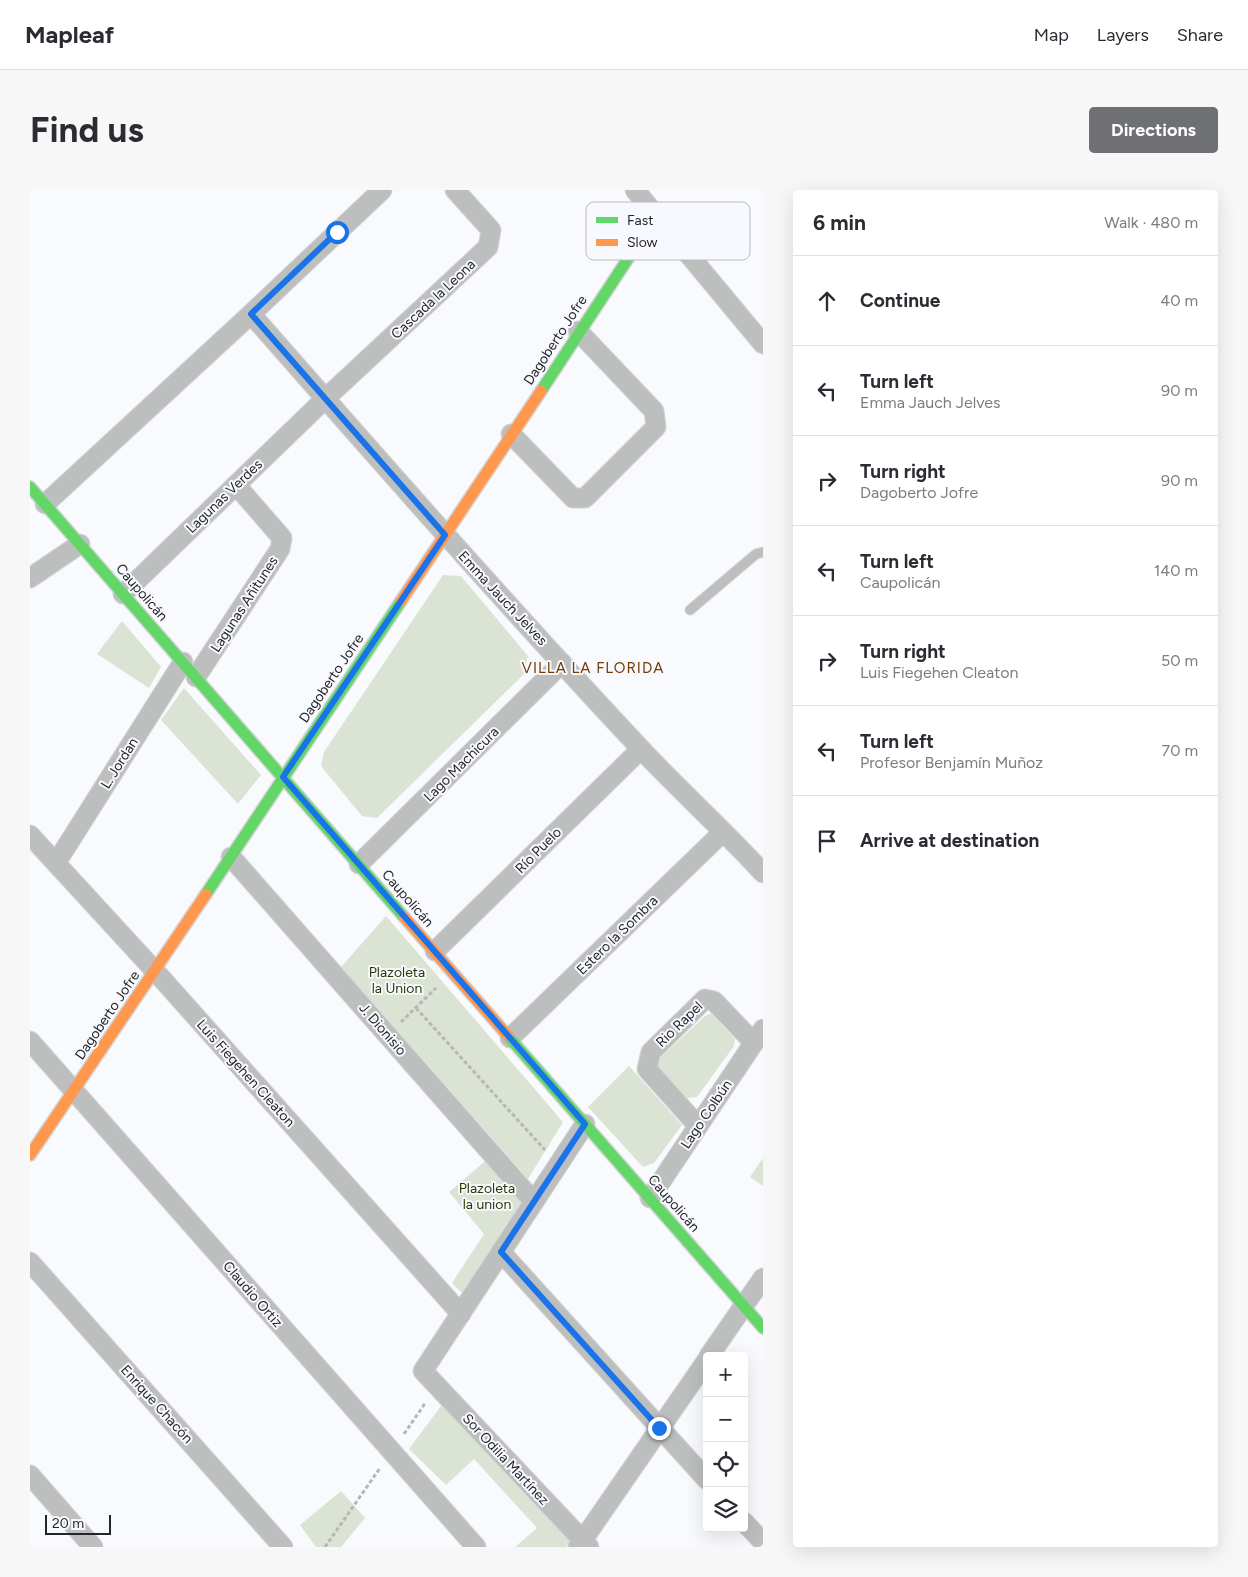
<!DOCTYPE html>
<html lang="en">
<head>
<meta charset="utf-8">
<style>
	body { margin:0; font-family:Figtree,sans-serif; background:#f7f7f7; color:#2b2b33 }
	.controls { position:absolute; right:15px; bottom:15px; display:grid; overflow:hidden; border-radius:5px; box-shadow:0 5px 20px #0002 }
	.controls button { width:45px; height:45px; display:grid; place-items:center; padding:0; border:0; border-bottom:1px solid #e1e1e2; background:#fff; color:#2b2b33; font:25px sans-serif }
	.scale { position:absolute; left:15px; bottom:12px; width:66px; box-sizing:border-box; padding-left:5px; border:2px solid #252628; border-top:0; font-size:14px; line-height:18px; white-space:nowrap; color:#252628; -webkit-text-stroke:4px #f8f9fe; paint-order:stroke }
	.stop { position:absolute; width:15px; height:15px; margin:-11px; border:4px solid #1a73e8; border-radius:50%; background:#fff }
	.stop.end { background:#1a73e8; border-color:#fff; box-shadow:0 1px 5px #0008 }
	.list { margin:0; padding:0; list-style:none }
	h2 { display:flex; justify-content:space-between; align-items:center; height:65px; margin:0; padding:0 20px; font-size:21px }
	h2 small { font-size:16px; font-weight:400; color:#7c7c81 }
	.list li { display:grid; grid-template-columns:32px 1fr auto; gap:15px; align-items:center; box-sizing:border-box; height:90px; padding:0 20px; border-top:1px solid #e1e1e2 }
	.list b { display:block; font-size:19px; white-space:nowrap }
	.list p { margin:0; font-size:16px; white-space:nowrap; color:#7c7c81 }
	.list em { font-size:16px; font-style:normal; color:#7c7c81 }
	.icon { flex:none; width:28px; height:28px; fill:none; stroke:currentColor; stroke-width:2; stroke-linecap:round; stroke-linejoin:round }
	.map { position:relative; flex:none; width:733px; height:1357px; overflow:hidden; border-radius:5px }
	header { display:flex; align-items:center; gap:30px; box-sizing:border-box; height:70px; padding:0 25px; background:#fff; border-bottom:1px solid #e1e1e2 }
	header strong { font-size:24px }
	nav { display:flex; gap:28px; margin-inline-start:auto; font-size:18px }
	.intro { display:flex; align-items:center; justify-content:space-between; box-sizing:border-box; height:120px; padding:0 30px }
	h1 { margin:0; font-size:35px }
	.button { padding:12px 22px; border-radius:5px; background:#6f7073; color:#fff; font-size:18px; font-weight:700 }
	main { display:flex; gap:30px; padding:0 30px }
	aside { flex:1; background:#fff; border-radius:5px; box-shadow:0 5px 20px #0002 }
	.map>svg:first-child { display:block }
	.green { fill:#dbe3d5 }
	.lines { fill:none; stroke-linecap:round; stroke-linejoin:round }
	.lane-casing { stroke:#d4d4d6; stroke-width:11 }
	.street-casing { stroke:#d4d4d6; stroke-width:21 }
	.fast-casing { stroke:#d4d4d6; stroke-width:14 }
	.slow-casing { stroke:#d4d4d6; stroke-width:14 }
	.path { stroke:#b6b7b7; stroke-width:3; stroke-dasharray:4 2.5; stroke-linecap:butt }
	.lane { stroke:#bdbebe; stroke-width:9 }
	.street { stroke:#bdbebe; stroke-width:19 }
	.fast { stroke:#63d668; stroke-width:11 }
	.slow { stroke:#ff974d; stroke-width:11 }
	.route { stroke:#1a73e8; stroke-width:6 }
	.labels { text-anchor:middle; stroke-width:4; stroke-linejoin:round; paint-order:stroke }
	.street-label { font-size:14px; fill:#252628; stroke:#f8f9fe }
	.park-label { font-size:14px; fill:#253b01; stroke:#f8f9fe }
	.neighbourhood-label { font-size:15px; letter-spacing:1px; fill:#733b00; stroke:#f8f9fe }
	.key { fill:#f8f9fe; stroke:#b9babe; stroke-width:1 }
	.key-label { font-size:14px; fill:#252628 }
</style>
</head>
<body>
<header>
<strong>Mapleaf</strong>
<nav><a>Map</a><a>Layers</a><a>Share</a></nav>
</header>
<div class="intro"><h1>Find us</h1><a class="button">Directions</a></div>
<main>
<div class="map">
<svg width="733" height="1357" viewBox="0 0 733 1357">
	<rect width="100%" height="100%" fill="#f9fafd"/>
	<g class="green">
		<path d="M 413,385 L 431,386 L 498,466 L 493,485 L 347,628 L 332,626 L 291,576 L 294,562 Z"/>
		<path d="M 92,431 L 131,477 L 119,498 L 67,464 Z"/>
		<path d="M 154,498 L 231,585 L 208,614 L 131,530 Z"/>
		<path d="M 356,726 L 533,932 L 498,989 L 311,777 Z"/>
		<path d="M 681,823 L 705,849 L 704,856 L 667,907 L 657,908 L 628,877 L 631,867 L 675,826 Z"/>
		<path d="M 599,876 L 652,935 L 624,973 L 613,977 L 558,917 Z"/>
		<path d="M 460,967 L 493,1010 L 433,1104 L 422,1093 L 454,1044 L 419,1002 Z"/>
		<path d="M 733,968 L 733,996 L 720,987 Z"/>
		<path d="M 414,1212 L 541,1350 L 536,1357 L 485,1357 L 507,1338 L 444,1269 L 416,1295 L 379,1259 Z"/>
		<path d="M 311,1301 L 335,1328 L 311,1357 L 286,1357 L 270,1335 Z"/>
	</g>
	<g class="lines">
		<defs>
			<path id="lane" d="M 660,420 L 726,364 L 733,362"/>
			<g id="street">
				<path d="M 605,0 L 733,154"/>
				<path d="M 221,124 C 349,270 477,416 610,558 C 650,601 694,640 733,683"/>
				<path d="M 481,244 L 543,308 L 555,308 L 626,237 L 624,221 L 548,141"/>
				<path d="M 15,314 L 221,124 L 352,0"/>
				<path d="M 0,388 L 50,354"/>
				<path d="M 93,404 L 296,208 L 458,57 L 461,40 L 425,0"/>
				<path d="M 166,487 L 250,359 L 252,348 L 206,295"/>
				<path d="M 0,645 L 125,781 L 431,1124"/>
				<path d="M 201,667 L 504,1012"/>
				<path d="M 26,673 L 153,472"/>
				<path d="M 329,674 L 532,473"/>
				<path d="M 405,761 L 611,559"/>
				<path d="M 480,848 L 693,642"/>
				<path d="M 0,851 L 446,1357"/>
				<path d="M 555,934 L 393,1181 L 559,1357"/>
				<path d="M 668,936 L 617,879 L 621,862 L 675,809 L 684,811 L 724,853"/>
				<path d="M 620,1008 L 733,839"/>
				<path d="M 471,1062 L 677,1290"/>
				<path d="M 0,1072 L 253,1357"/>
				<path d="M 679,1166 L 733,1088"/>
				<path d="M 0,1285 L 63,1357"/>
				<path d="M 714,1332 L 733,1352"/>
				<path d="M 548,1357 L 677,1170"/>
			</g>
			<g id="fast">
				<path d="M 511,201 L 626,26"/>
				<path d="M 0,297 L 374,727"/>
				<path d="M 176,704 L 371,411"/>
				<path d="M 478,846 L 733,1138"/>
			</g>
			<g id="slow">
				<path d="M 371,411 L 511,201"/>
				<path d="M 374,727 L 478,846"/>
				<path d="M 0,965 L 176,704"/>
			</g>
		</defs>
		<use href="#lane" class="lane-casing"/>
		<use href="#street" class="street-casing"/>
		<use href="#fast" class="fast-casing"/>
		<use href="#slow" class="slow-casing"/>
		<g class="path">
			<path d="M 386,818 L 515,960"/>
			<path d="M 371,832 L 406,798"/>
			<path d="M 374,1244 L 396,1212"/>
			<path d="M 295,1357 L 350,1278"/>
		</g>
		<use href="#lane" class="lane"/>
		<use href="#street" class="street"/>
		<use href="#fast" class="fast"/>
		<use href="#slow" class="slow"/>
	</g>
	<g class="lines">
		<path class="route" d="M 307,42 L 221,124 L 415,345 L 253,587 L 555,934 L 471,1062 L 629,1238"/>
	</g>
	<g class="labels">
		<g class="street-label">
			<text transform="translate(403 109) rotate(-43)" y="5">Cascada la Leona</text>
			<text transform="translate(525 150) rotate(-57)" y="5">Dagoberto Jofre</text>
			<text transform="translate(194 306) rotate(-44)" y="5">Lagunas Verdes</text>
			<text transform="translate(112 402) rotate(49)" y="5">Caupolicán</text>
			<text transform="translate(473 408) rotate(47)" y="5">Emma Jauch Jelves</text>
			<text transform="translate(214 414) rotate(-57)" y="5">Lagunas Añitunes</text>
			<text transform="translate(301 488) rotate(-56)" y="5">Dagoberto Jofre</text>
			<text transform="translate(89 573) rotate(-58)" y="5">L. Jordan</text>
			<text transform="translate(431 574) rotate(-45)" y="5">Lago Machicura</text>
			<text transform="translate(508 660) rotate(-45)" y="5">Río Puelo</text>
			<text transform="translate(378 708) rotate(49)" y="5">Caupolicán</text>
			<text transform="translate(587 745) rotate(-44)" y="5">Estero la Sombra</text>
			<text transform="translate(77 825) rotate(-56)" y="5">Dagoberto Jofre</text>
			<text transform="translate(649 834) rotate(-44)" y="5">Rio Rapel</text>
			<text transform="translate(353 839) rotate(49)" y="5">J. Dionisio</text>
			<text transform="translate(216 883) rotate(48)" y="5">Luis Fiegehen Cleaton</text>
			<text transform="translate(676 924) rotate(-56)" y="5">Lago Colbún</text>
			<text transform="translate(644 1013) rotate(49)" y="5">Caupolicán</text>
			<text transform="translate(223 1104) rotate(49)" y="5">Claudio Ortiz</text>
			<text transform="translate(127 1214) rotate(48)" y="5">Enrique Chacón</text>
			<text transform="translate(476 1269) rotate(47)" y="5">Sor Odilia Martínez</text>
		</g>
		<g class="park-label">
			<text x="367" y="787">Plazoleta<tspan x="367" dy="16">la Union</tspan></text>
			<text x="457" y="1003">Plazoleta<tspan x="457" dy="16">la union</tspan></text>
		</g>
		<g class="neighbourhood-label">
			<text x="563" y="483">VILLA LA FLORIDA</text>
		</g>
	</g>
	<rect x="556" y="12" width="164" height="58" rx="8" class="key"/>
	<rect x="566" y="27" width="22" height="6" fill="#63d668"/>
	<rect x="566" y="49" width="22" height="7" fill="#ff974d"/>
	<g class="key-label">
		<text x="597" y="35">Fast</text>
		<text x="597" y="57">Slow</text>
	</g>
</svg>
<div class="controls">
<button>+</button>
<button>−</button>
<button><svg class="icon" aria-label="locate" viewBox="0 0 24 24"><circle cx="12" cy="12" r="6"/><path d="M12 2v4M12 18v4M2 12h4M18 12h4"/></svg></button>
<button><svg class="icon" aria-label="layers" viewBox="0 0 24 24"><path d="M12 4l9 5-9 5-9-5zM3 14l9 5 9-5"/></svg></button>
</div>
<div class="scale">20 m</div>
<div class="stop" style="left:307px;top:42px"></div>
<div class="stop end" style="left:629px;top:1238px"></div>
</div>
<aside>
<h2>6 min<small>Walk · 480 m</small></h2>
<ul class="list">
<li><svg class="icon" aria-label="ahead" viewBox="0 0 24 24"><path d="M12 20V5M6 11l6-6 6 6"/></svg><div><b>Continue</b></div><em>40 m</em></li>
<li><svg class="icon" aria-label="left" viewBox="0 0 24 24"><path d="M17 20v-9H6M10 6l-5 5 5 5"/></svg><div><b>Turn left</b><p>Emma Jauch Jelves</p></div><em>90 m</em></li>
<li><svg class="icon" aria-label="right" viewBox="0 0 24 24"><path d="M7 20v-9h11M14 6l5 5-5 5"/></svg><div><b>Turn right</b><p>Dagoberto Jofre</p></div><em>90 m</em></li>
<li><svg class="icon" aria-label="left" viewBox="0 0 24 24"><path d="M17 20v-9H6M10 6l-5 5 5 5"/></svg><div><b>Turn left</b><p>Caupolicán</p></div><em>140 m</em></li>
<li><svg class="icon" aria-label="right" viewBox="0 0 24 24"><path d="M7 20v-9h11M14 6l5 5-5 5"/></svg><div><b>Turn right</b><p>Luis Fiegehen Cleaton</p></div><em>50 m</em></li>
<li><svg class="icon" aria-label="left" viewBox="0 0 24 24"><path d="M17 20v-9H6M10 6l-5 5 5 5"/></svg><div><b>Turn left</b><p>Profesor Benjamín Muñoz</p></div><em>70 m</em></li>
<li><svg class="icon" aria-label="arrive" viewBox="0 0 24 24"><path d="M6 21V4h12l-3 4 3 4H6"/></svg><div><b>Arrive at destination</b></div></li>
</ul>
</aside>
</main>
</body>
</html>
